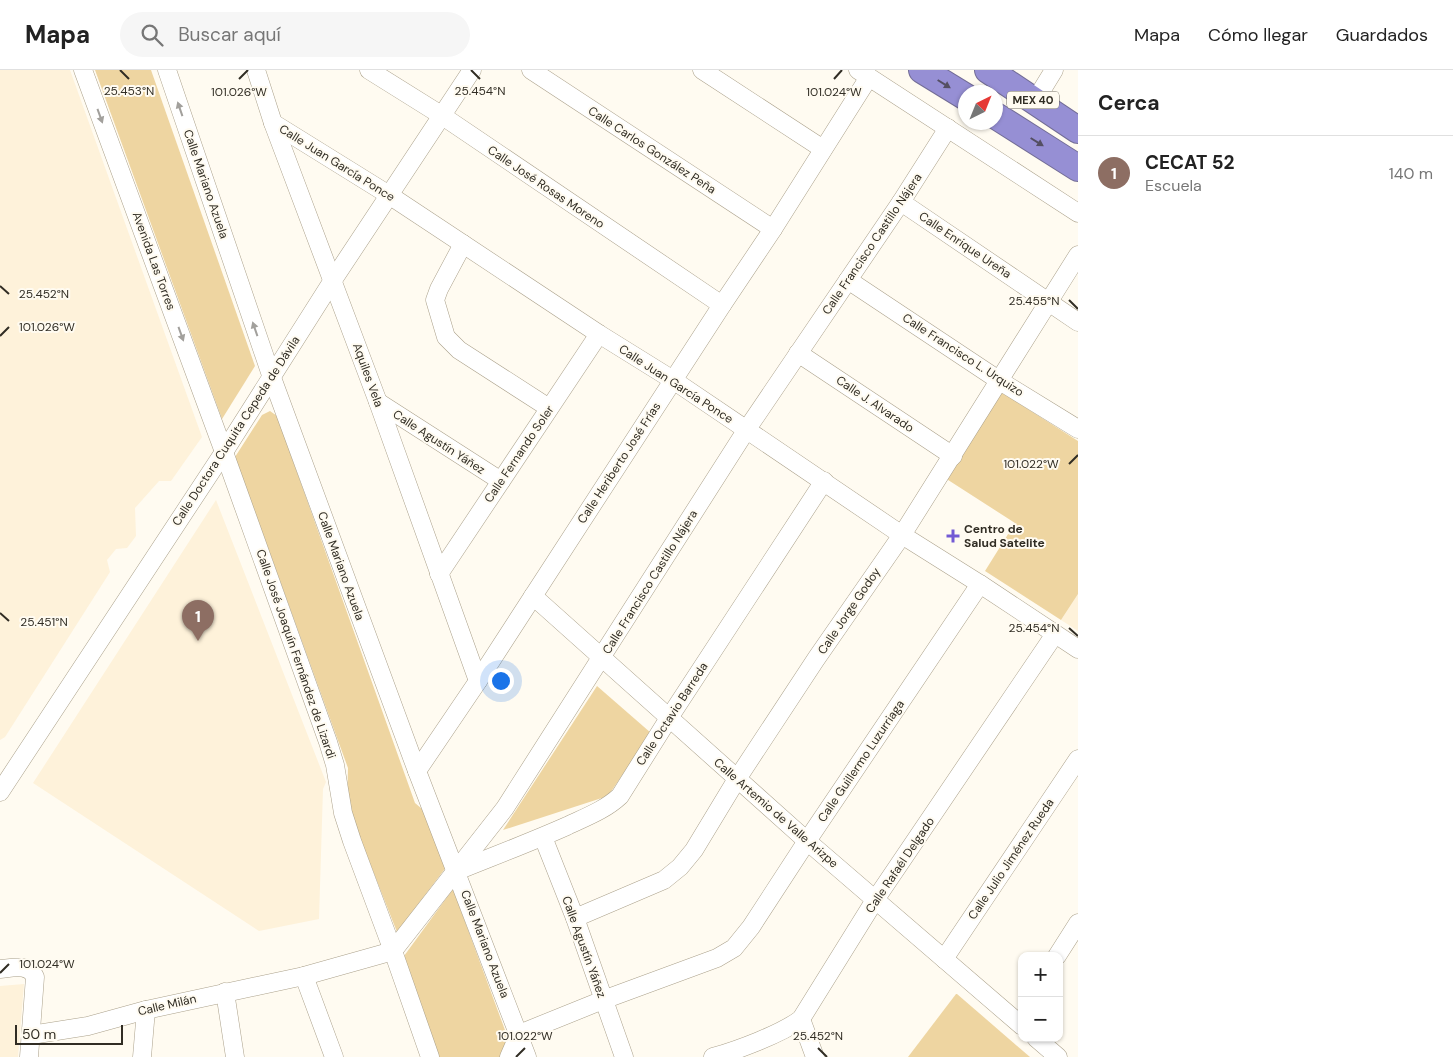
<!DOCTYPE html>
<html lang="es">
<head>
<meta charset="utf-8">
<style>
	body { margin:0; font-family:"DM Sans",sans-serif; background:#f6f6f6; color:#222 }
	.controls { position:absolute; right:15px; bottom:15px; display:grid; overflow:hidden; border-radius:10px; box-shadow:0 1px 4px #0004 }
	.controls button { width:45px; height:45px; display:grid; place-items:center; padding:0; border:0; border-bottom:1px solid #e0e0e0; background:#fff; color:#222; font:25px sans-serif }
	.compass { position:absolute; left:958px; top:15px; width:45px; height:45px; border-radius:50%; background:#fff; box-shadow:0 1px 4px #0004; rotate:43deg }
	.scale { position:absolute; left:15px; bottom:12px; width:108px; box-sizing:border-box; padding-left:5px; border:2px solid #312d24; border-top:0; font-size:14px; line-height:18px; white-space:nowrap; color:#312d24; -webkit-text-stroke:4px #fffbf1; paint-order:stroke }
	.you { position:absolute; left:500px; top:610px; width:18px; height:18px; margin:-12px; border:4px solid #fff; border-radius:50%; background:#1a73e8; box-shadow:0 0 0 8px #1a73e833 }
	.badge { display:grid; place-items:center; width:32px; height:32px; border-radius:50%; background:#db2777; color:#fff; font-size:16px; font-weight:700 }
	.pin { position:absolute; translate:-50% -41px; filter:drop-shadow(0 1px 2px #0008) }
	.pin::after { content:''; position:absolute; top:26px; width:18px; height:15px; background:inherit; clip-path:polygon(0 0,100% 0,50% 100%) }
	.list { margin:0; padding:0; list-style:none }
	h2 { display:flex; justify-content:space-between; align-items:center; height:65px; margin:0; padding:0 20px; font-size:21px }
	h2 small { font-size:16px; font-weight:400; color:#767676 }
	.list li { display:grid; grid-template-columns:32px 1fr auto; gap:15px; align-items:center; box-sizing:border-box; height:75px; padding:0 20px; border-top:1px solid #e0e0e0 }
	.list b { display:block; font-size:19px; white-space:nowrap }
	.list p { margin:0; font-size:16px; white-space:nowrap; color:#767676 }
	.list em { font-size:16px; font-style:normal; color:#767676 }
	.icon { flex:none; width:28px; height:28px; fill:none; stroke:currentColor; stroke-width:2; stroke-linecap:round; stroke-linejoin:round }
	.map { position:relative; flex:none; width:1078px; height:987px; overflow:hidden }
	header { display:flex; align-items:center; gap:30px; box-sizing:border-box; height:70px; padding:0 25px; background:#fff; border-bottom:1px solid #e0e0e0 }
	header strong { font-size:24px }
	nav { display:flex; gap:28px; margin-inline-start:auto; font-size:18px }
	.search { width:350px; height:45px; background:#f6f6f6; display:flex; align-items:center; gap:12px; box-sizing:border-box; padding:0 18px; border-radius:28px; color:#767676; font-size:19px }
	main { display:flex }
	aside { flex:1; background:#fff }
	.map>svg:first-child { display:block }
	.built { fill:#fef2da }
	.green { fill:#eed5a1 }
	.lines { fill:none; stroke-linecap:round; stroke-linejoin:round }
	.minor-casing { stroke:#aba18b; stroke-width:19 }
	.highway-casing { stroke:#736d96; stroke-width:28 }
	.minor { stroke:#fff; stroke-width:18 }
	.highway { stroke:#968fd4; stroke-width:26 }
	.oneway { fill:#544f62 }
	.oneway2 { fill:#a2a09c }
	.ticks { fill:none; stroke:#312d24; stroke-width:2 }
	.poi-dot { fill:#735ad4; stroke:#fffbf1; stroke-width:2 }
	.labels { text-anchor:middle; stroke-width:4; stroke-linejoin:round; paint-order:stroke }
	.shield { fill:#fffbf1; stroke:#6f6b62; stroke-width:1 }
	.shield-label { font-size:11px; font-weight:bold; fill:#312d24 }
	.street-label { font-size:12px; fill:#312d24; stroke:#fffbf1 }
	.poi-label { font-size:12px; font-weight:bold; fill:#312d24; stroke:#fffbf1; text-anchor:start }
	.ticks-label { font-size:12px; text-anchor:middle; fill:#312d24; stroke:#fffbf1; stroke-width:4; stroke-linejoin:round; paint-order:stroke }
</style>
</head>
<body>
<header>
<strong>Mapa</strong>
<div class="search"><svg class="icon" aria-label="search" viewBox="0 0 24 24"><circle cx="10" cy="10" r="6"/><path d="M15 15l6 6"/></svg>Buscar aquí</div>
<nav><a>Mapa</a><a>Cómo llegar</a><a>Guardados</a></nav>
</header>
<main>
<div class="map">
<svg width="1078" height="987" viewBox="0 0 1078 987">
	<rect width="100%" height="100%" fill="#fffbf1"/>
	<g class="built">
		<path d="M 0,0 L 70,0 L 202,367 L 171,411 L 159,411 L 135,438 L 136,466 L 127,478 L 116,479 L 107,490 L 110,502 L 5,667 L 0,670 Z"/>
		<path d="M 216,430 L 326,712 L 323,719 L 319,849 L 259,861 L 33,713 Z"/>
		<path d="M 1078,524 L 1078,561 L 1061,550 Z"/>
		<path d="M 24,914 L 18,987 L 0,987 L 0,916 Z"/>
	</g>
	<g class="green">
		<path d="M 95,0 L 151,0 L 255,296 L 222,349 Z"/>
		<path d="M 1001,322 L 1078,371 L 1078,524 L 1061,550 L 985,501 L 1015,453 L 945,408 Z"/>
		<path d="M 270,341 L 277,346 L 415,733 L 428,744 L 447,796 L 397,862 L 347,735 L 348,698 L 235,387 L 262,345 Z"/>
		<path d="M 597,616 L 651,663 L 608,726 L 503,760 Z"/>
		<path d="M 453,819 L 509,971 L 502,987 L 438,987 L 404,886 Z"/>
		<path d="M 956,924 L 957,924 L 1030,987 L 908,987 Z"/>
	</g>
	<g class="lines">
		<defs>
			<g id="minor">
				<path d="M 83,0 L 224,382 L 328,672 L 335,695 L 343,743 L 352,771 L 393,881 L 430,987"/>
				<path d="M 167,0 L 271,305 L 417,701 L 527,987"/>
				<path d="M 256,0 L 273,53 L 378,332 L 478,611"/>
				<path d="M 369,0 L 441,45 L 722,235"/>
				<path d="M 531,0 L 773,159"/>
				<path d="M 702,0 L 823,79"/>
				<path d="M 858,0 L 1078,143"/>
				<path d="M 1035,31 L 1054,0"/>
				<path d="M 273,53 L 389,125 L 599,264 L 673,310 L 902,465 L 980,514 L 1078,579"/>
				<path d="M 901,132 L 1078,252"/>
				<path d="M 463,174 L 439,219 L 435,230 L 446,267 L 459,280 L 549,338"/>
				<path d="M 848,210 L 1000,311 L 1078,359"/>
				<path d="M 798,283 L 953,386"/>
				<path d="M 378,332 L 501,411"/>
				<path d="M 439,504 L 599,264"/>
				<path d="M 533,526 L 807,771 L 1022,956"/>
				<path d="M 417,701 L 478,611 L 722,235 L 773,159 L 869,7"/>
				<path d="M 0,722 L 224,382 L 333,210 L 472,0"/>
				<path d="M 543,767 L 575,848 L 624,987"/>
				<path d="M 457,801 C 494,786 531,772 567,756 C 586,747 605,740 620,726 L 669,648 L 824,411"/>
				<path d="M 575,848 L 664,810 L 680,797 L 694,780 L 737,709 L 816,589 L 902,465 L 1078,185"/>
				<path d="M 1057,886 L 1078,853"/>
				<path d="M 944,889 L 1078,689"/>
				<path d="M 0,899 C 12,898 29,893 35,907 L 29,987"/>
				<path d="M 304,906 L 334,987"/>
				<path d="M 225,922 L 235,987"/>
				<path d="M 801,949 L 815,987"/>
				<path d="M 31,965 L 88,956 L 146,940 L 304,906 L 393,881 L 505,738 L 747,359 L 901,132 L 948,58"/>
				<path d="M 1036,968 L 1058,987"/>
				<path d="M 142,987 L 146,940"/>
				<path d="M 509,987 L 519,964 L 603,930 L 717,888 L 734,878 L 751,857 L 807,771 L 980,514"/>
				<path d="M 713,987 C 738,980 781,964 801,949 L 875,830 L 1055,564"/>
			</g>
			<g id="highway">
				<path d="M 922,0 L 966,27"/>
				<path d="M 988,0 L 1078,60"/>
				<path d="M 996,46 L 1078,98"/>
			</g>
		</defs>
		<use href="#minor" class="minor-casing"/>
		<use href="#highway" class="highway-casing"/>
		<use href="#minor" class="minor"/>
		<use href="#highway" class="highway"/>
	</g>
	<defs><path id="oneway-solid" d="M-6-.8H1V-3.2L6.5 0L1 3.2V.8H-6Z" transform="scale(1.25)"/></defs>
	<g class="oneway">
		<use href="#oneway-solid" transform="translate(944 14) rotate(32)"/>
		<use href="#oneway-solid" transform="translate(1037 72) rotate(32)"/>
	</g>
	<g class="oneway2">
		<use href="#oneway-solid" transform="translate(180 39) rotate(-109)"/>
		<use href="#oneway-solid" transform="translate(100 46) rotate(70)"/>
		<use href="#oneway-solid" transform="translate(255 259) rotate(-109)"/>
		<use href="#oneway-solid" transform="translate(181 264) rotate(70)"/>
	</g>
	<path class="ticks" d="M 120,0 L 129,9M 471,0 L 480,9M 239,9 L 248,0M 834,9 L 842,0M 0,216 L 9,224M 1069,230 L 1078,239M 0,266 L 9,257M 1069,394 L 1078,385M 0,543 L 9,551M 1069,558 L 1078,566M 0,903 L 9,894M 818,978 L 827,987M 516,987 L 525,978"/>
	<path class="poi-dot" d="M950.5 458.5h5v5h5v5h-5v5h-5v-5h-5v-5h5z"/>
	<g class="labels">
		<rect class="shield" x="1007" y="21.5" width="52" height="17" rx="4"/>
		<g class="shield-label">
			<text x="1033" y="34">MEX 40</text>
		</g>
		<g class="street-label">
			<text transform="translate(652 80) rotate(33)" y="4">Calle Carlos González Peña</text>
			<text transform="translate(337 93) rotate(32)" y="4">Calle Juan García Ponce</text>
			<text transform="translate(206 114) rotate(71)" y="4">Calle Mariano Azuela</text>
			<text transform="translate(546 117) rotate(34)" y="4">Calle José Rosas Moreno</text>
			<text transform="translate(872 174) rotate(-56)" y="4">Calle Francisco Castillo Nájera</text>
			<text transform="translate(965 175) rotate(34)" y="4">Calle Enrique Ureña</text>
			<text transform="translate(154 191) rotate(70)" y="4">Avenida Las Torres</text>
			<text transform="translate(963 285) rotate(33)" y="4">Calle Francisco L. Urquizo</text>
			<text transform="translate(368 305) rotate(70)" y="4">Aquiles Vela</text>
			<text transform="translate(676 314) rotate(33)" y="4">Calle Juan García Ponce</text>
			<text transform="translate(875 334) rotate(34)" y="4">Calle J. Alvarado</text>
			<text transform="translate(236 361) rotate(-57)" y="4">Calle Doctora Cuquita Cepeda de Dávila</text>
			<text transform="translate(439 372) rotate(33)" y="4">Calle Agustín Yáñez</text>
			<text transform="translate(519 384) rotate(-56)" y="4">Calle Fernando Soler</text>
			<text transform="translate(619 393) rotate(-57)" y="4">Calle Heriberto José Frías</text>
			<text transform="translate(341 496) rotate(70)" y="4">Calle Mariano Azuela</text>
			<text transform="translate(650 512) rotate(-58)" y="4">Calle Francisco Castillo Nájera</text>
			<text transform="translate(849 541) rotate(-56)" y="4">Calle Jorge Godoy</text>
			<text transform="translate(296 584) rotate(71)" y="4">Calle José Joaquín Fernández de Lizardi</text>
			<text transform="translate(672 644) rotate(-57)" y="4">Calle Octavio Barreda</text>
			<text transform="translate(861 691) rotate(-56)" y="4">Calle Guillermo Luzurriaga</text>
			<text transform="translate(776 743) rotate(41)" y="4">Calle Artemio de Valle Arizpe</text>
			<text transform="translate(1011 789) rotate(-56)" y="4">Calle Julio Jiménez Rueda</text>
			<text transform="translate(900 795) rotate(-56)" y="4">Calle Rafaél Delgado</text>
			<text transform="translate(485 874) rotate(69)" y="4">Calle Mariano Azuela</text>
			<text transform="translate(584 877) rotate(70)" y="4">Calle Agustín Yáñez</text>
			<text transform="translate(167 935) rotate(-13)" y="4">Calle Milán</text>
		</g>
		<g class="poi-label">
			<text x="964" y="463">Centro de<tspan x="964" dy="14">Salud Satelite</tspan></text>
		</g>
	</g>
	<g class="ticks-label">
		<text x="129" y="25">25.453°N</text>
		<text x="480" y="25">25.454°N</text>
		<text x="834" y="26">101.024°W</text>
		<text x="239" y="26">101.026°W</text>
		<text x="44" y="228">25.452°N</text>
		<text x="1034" y="235">25.455°N</text>
		<text x="47" y="261">101.026°W</text>
		<text x="1031" y="398">101.022°W</text>
		<text x="44" y="556">25.451°N</text>
		<text x="1034" y="562">25.454°N</text>
		<text x="47" y="898">101.024°W</text>
		<text x="525" y="970">101.022°W</text>
		<text x="818" y="970">25.452°N</text>
	</g>
</svg>
<div class="controls">
<button>+</button>
<button>−</button>
</div>
<svg class="compass" viewBox="-18 -18 36 36"><path d="M0-13l5 13h-10z" fill="#e53935"/><path d="M0 13l5-13h-10z" fill="#767676"/></svg>
<div class="scale">50 m</div>
<div class="you"></div>
<div class="pin badge" style="left:198px;top:571px;background:#8d6e63">1</div>
</div>
<aside>
<h2>Cerca<small></small></h2>
<ul class="list">
<li><span class="badge" style="background:#8d6e63">1</span><div><b>CECAT 52</b><p>Escuela</p></div><em>140 m</em></li>
</ul>
</aside>
</main>
</body>
</html>
